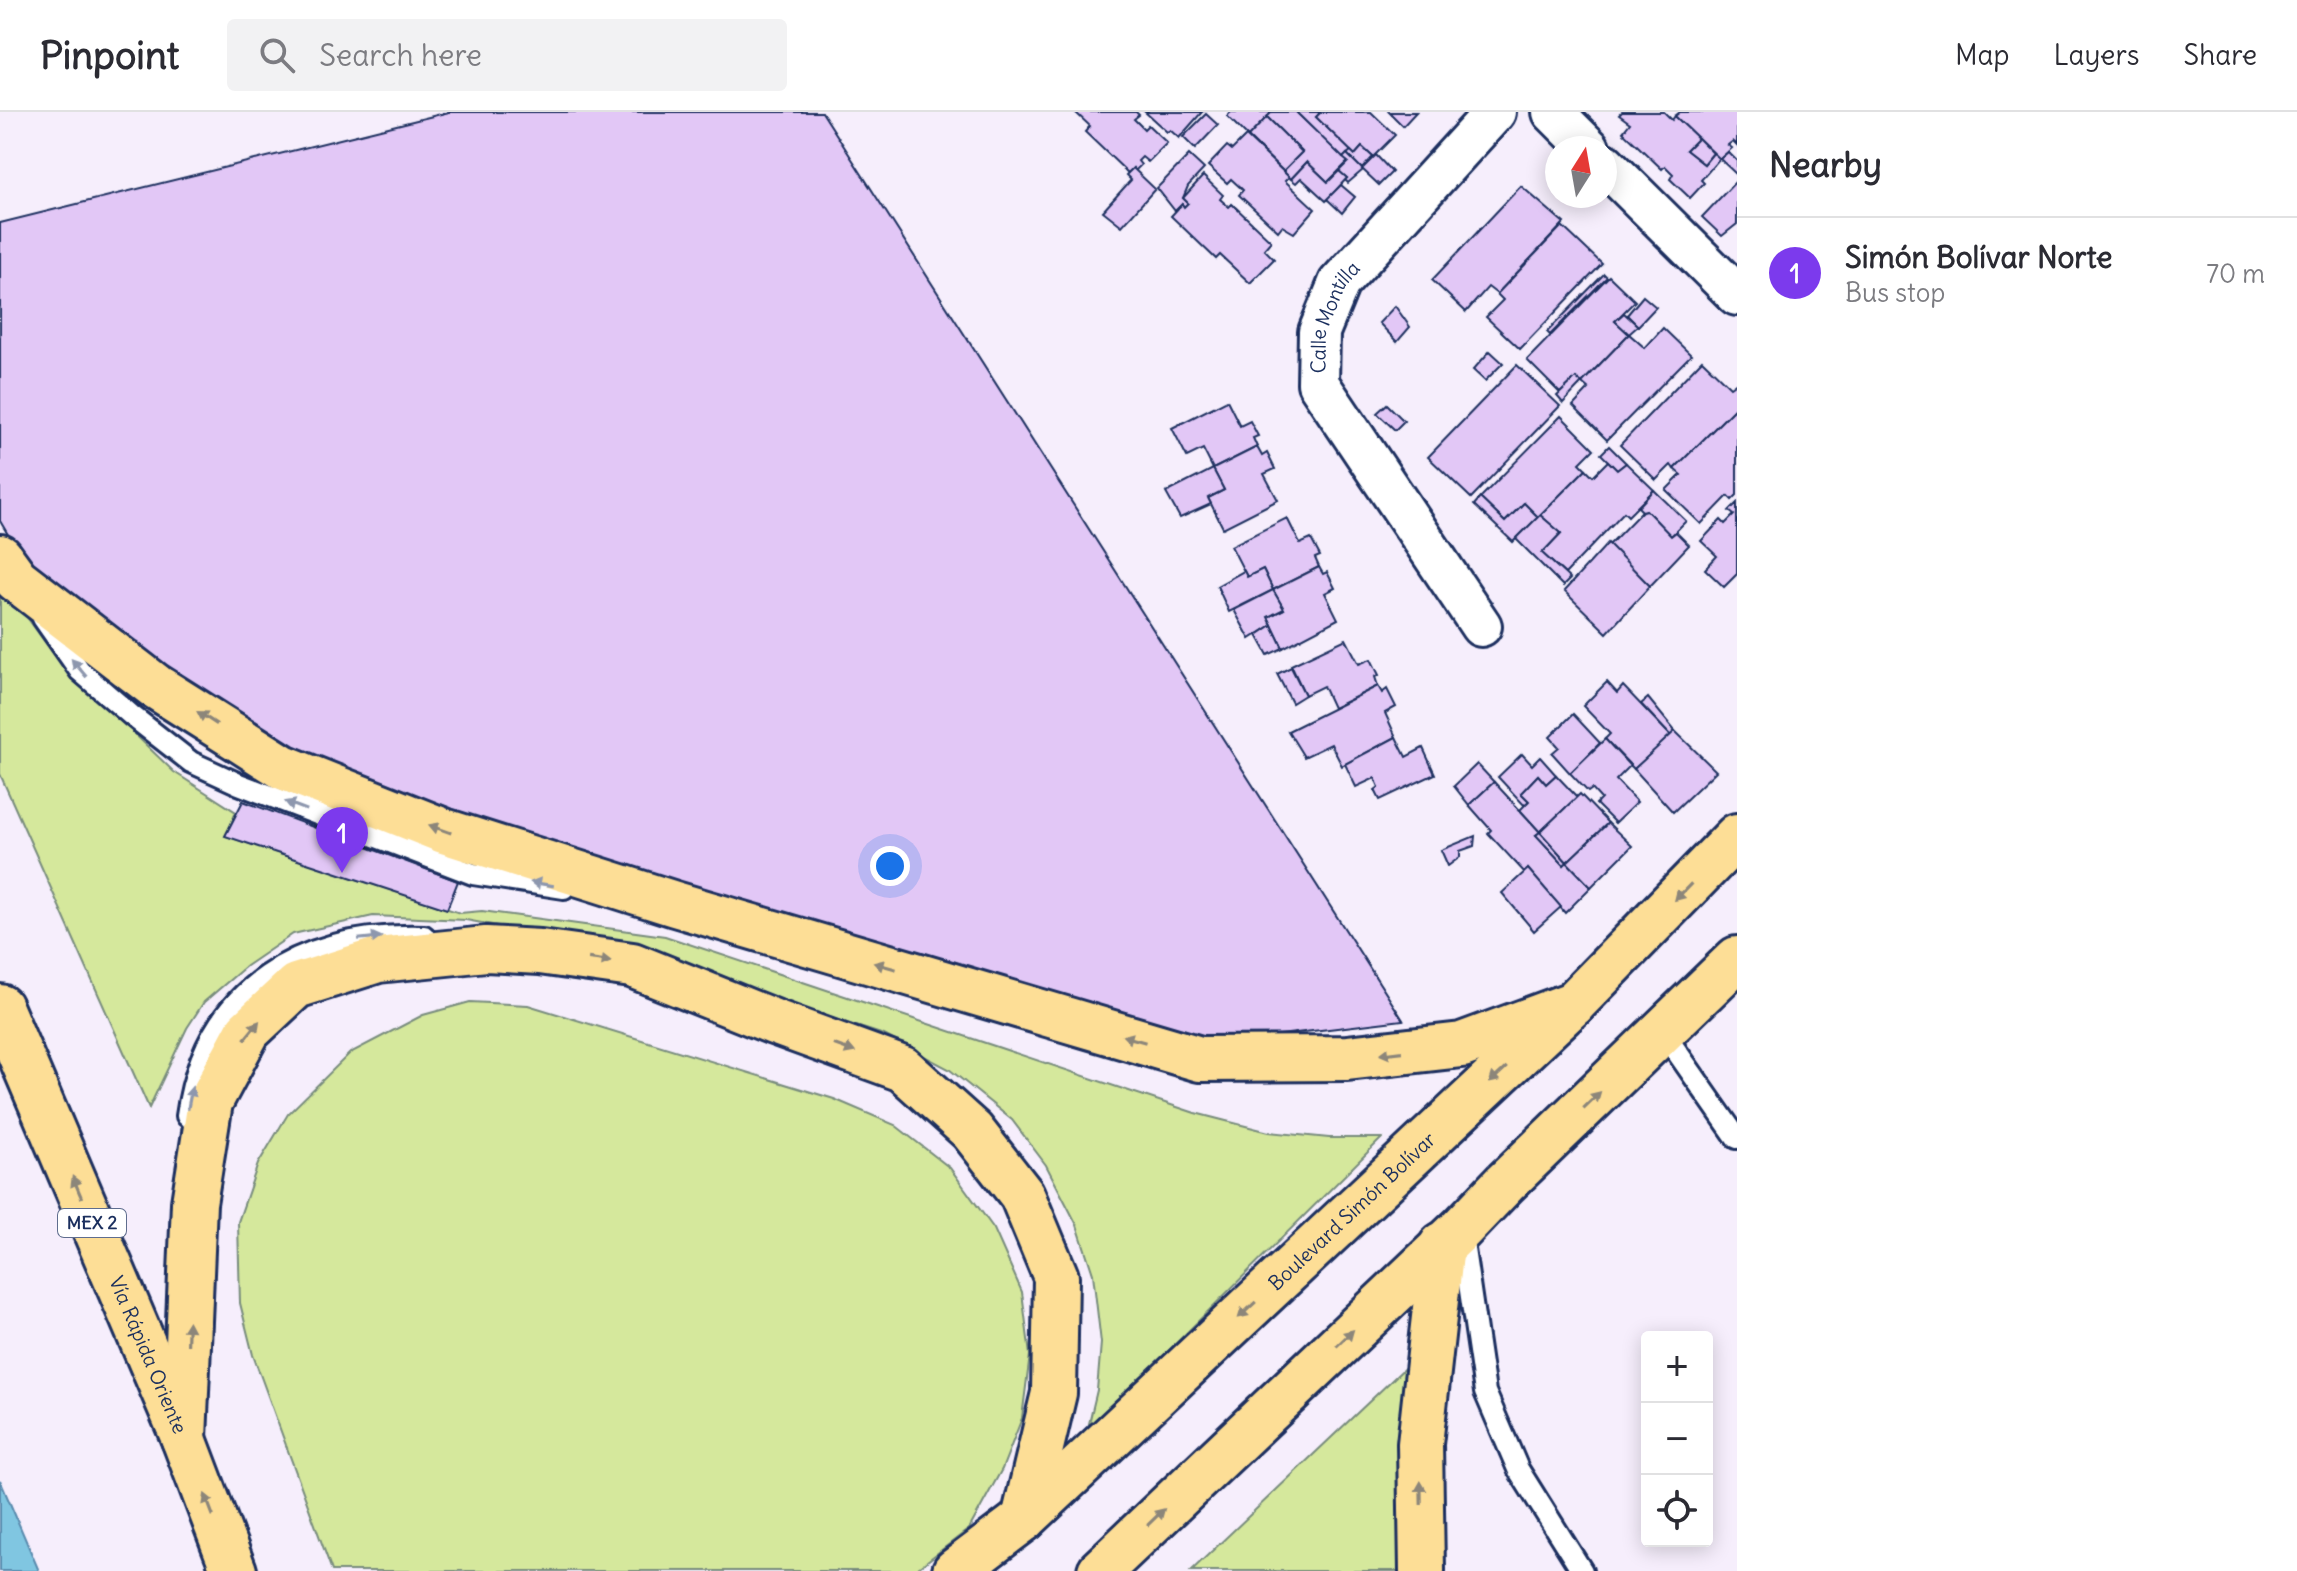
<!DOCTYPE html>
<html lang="en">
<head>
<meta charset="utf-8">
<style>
	body { margin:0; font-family:Delius,sans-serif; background:#f2f2f3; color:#2b2b33 }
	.controls { position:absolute; right:24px; bottom:24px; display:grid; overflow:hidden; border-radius:8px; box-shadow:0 4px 20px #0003 }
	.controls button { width:72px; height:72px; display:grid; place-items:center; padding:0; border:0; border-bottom:2px solid #e1e1e2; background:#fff; color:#2b2b33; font:40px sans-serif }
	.compass { position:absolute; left:1545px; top:24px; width:72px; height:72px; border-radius:50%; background:#fff; box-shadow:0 4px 20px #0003; rotate:11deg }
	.you { position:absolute; left:890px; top:754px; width:28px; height:28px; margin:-20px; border:6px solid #fff; border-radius:50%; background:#1a73e8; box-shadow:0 0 0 12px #1a73e833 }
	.badge { display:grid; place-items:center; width:52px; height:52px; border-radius:50%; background:#7c3aed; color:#fff; font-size:26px; font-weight:700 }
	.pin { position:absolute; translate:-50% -66px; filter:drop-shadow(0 2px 4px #0008) }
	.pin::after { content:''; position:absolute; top:42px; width:28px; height:24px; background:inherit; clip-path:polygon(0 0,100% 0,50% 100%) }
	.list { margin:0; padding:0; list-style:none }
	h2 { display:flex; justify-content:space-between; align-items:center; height:104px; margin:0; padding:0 32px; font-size:34px }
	h2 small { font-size:26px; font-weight:400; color:#7c7c81 }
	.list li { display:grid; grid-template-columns:52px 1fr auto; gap:24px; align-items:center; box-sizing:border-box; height:112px; padding:0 32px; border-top:2px solid #e1e1e2 }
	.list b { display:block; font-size:30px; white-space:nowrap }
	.list p { margin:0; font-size:26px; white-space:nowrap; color:#7c7c81 }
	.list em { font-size:26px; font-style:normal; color:#7c7c81 }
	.icon { flex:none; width:44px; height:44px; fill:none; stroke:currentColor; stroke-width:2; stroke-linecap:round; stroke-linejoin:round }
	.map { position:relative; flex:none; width:1737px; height:1459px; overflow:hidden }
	header { display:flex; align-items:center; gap:48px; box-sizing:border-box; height:112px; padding:0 40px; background:#fff; border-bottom:2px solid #e1e1e2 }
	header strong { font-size:38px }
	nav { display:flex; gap:44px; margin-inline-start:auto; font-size:28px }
	.search { width:560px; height:72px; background:#f2f2f3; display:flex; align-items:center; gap:20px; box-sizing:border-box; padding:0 28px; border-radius:8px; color:#7c7c81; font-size:30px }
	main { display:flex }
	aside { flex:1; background:#fff }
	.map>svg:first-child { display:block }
	.green { fill:#d5e89c; stroke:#788c7d; stroke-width:2 }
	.water { fill:#80c6e1; stroke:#588aad; stroke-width:2 }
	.building { fill:#e2c7f6; stroke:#1b2f5e; stroke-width:2 }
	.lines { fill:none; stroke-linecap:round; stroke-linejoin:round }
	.lane-casing { stroke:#1b2f5e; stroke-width:26 }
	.street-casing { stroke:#1b2f5e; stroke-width:46 }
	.primary-casing { stroke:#1b2f5e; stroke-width:50 }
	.highway-casing { stroke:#1b2f5e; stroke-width:50 }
	.lane { stroke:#fff; stroke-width:20 }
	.street { stroke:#fff; stroke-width:40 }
	.primary { stroke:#fdde96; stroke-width:44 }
	.highway { stroke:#fdde96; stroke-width:44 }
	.oneway { fill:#8d97ae }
	.oneway2 { fill:#8c867a }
	.labels { text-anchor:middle; stroke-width:6; stroke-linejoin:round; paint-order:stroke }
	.shield { fill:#fff; stroke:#5f6d8e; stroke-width:2 }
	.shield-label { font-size:18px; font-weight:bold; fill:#1b2f5e }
	.street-label { font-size:20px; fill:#1b2f5e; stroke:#fff }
</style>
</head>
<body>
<header>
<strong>Pinpoint</strong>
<div class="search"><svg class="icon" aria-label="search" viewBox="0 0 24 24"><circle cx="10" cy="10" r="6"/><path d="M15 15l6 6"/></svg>Search here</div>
<nav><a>Map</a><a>Layers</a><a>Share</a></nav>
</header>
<main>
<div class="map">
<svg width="1737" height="1459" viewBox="0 0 1737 1459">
	<rect width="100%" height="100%" fill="#f6eefc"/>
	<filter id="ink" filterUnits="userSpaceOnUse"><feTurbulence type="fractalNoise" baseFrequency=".0125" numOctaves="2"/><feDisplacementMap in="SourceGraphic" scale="16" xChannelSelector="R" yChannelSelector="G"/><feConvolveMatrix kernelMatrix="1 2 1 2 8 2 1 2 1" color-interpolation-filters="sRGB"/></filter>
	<g filter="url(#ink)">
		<g class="green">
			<path d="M 0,468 L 58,548 L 174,660 L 236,700 L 226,724 L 460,801 L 482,799 L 665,824 L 1195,1001 L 1269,1020 L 1329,1026 L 1382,1026 L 1087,1320 L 1097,1278 L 1101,1231 L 1093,1162 L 1077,1113 L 1046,1053 L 1012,1008 L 949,957 L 884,923 L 619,837 L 466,808 L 373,804 L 293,822 L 246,854 L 204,890 L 187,916 L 149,996 L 0,662 Z"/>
			<path d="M 470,890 L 528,893 L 834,987 L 895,1013 L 950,1056 L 994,1117 L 1022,1180 L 1030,1243 L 1022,1306 L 1002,1357 L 969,1417 L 914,1459 L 332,1459 L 253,1243 L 240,1191 L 238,1110 L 258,1052 L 288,1002 L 350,941 L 423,903 Z"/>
			<path d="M 1413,1248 L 1408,1459 L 1191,1459 Z"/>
		</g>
		<path class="water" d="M 0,1368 L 39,1459 L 0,1459 Z"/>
		<g class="building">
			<path d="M 449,0 L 822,0 L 1403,908 L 1221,930 L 452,709 L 278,638 L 33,465 L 0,409 L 0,111 Z"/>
			<path d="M 1075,0 L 1136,0 L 1139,3 L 1134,7 L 1144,17 L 1148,13 L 1167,31 L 1148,50 L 1142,45 L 1138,49 L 1141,53 L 1135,59 L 1133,56 L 1128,61 L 1085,20 L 1090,14 Z"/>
			<path d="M 1145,0 L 1202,0 L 1179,26 L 1170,18 L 1167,20 Z"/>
			<path d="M 1231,0 L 1272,0 L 1248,25 L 1227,4 Z"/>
			<path d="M 1272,0 L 1296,0 L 1348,50 L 1328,70 L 1307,50 L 1291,67 L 1283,59 L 1302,40 L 1267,5 Z"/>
			<path d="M 1296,0 L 1318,0 L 1320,1 L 1316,5 L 1351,39 L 1343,46 Z"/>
			<path d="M 1318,0 L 1371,0 L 1395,23 L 1373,45 L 1362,35 L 1355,43 L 1316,5 L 1320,1 Z"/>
			<path d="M 1389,0 L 1416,0 L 1403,14 Z"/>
			<path d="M 1622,0 L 1664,0 L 1672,8 L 1675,4 L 1698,26 L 1686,38 L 1704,52 L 1713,41 L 1720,46 L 1701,68 L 1704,71 L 1690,86 L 1670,67 L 1673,62 L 1665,54 L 1662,57 L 1623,20 L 1630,11 L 1619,3 Z"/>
			<path d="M 1680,0 L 1737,0 L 1737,33 L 1733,29 L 1728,33 L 1732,36 L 1720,47 L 1675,4 Z"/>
			<path d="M 1206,2 L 1218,13 L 1195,37 L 1183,25 Z"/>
			<path d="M 1267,5 L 1302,40 L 1283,59 L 1248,25 Z"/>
			<path d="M 1246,24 L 1289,65 L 1285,69 L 1315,97 L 1294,121 L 1282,114 L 1278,119 L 1239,83 L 1243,78 L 1231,67 L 1227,71 L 1208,54 L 1227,34 L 1232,38 Z"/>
			<path d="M 1698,26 L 1713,41 L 1704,52 L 1686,38 Z"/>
			<path d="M 1362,35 L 1373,45 L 1362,57 L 1347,42 L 1351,39 L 1355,43 Z"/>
			<path d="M 1728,40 L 1737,49 L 1737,63 L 1720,47 Z"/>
			<path d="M 1347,42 L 1363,58 L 1348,71 L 1345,68 L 1347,66 L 1339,59 L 1348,50 L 1343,46 Z"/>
			<path d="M 1189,43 L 1204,57 L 1188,74 L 1183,86 L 1188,91 L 1184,95 L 1182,92 L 1175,99 L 1157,76 Z"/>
			<path d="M 1376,43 L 1392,60 L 1379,73 L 1362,57 Z"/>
			<path d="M 1307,50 L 1328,70 L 1339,59 L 1347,66 L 1326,89 L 1301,66 L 1296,71 L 1291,67 Z"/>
			<path d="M 1133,56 L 1155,77 L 1122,114 L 1103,99 L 1131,68 L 1126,63 Z"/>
			<path d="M 1203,64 L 1223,83 L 1220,87 L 1229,95 L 1232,92 L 1271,129 L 1264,137 L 1274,147 L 1250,171 L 1220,143 L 1216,147 L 1171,104 L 1182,92 L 1184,95 L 1188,91 L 1183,86 Z"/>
			<path d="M 1737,68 L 1737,112 L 1722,124 L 1702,105 Z"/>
			<path d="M 1341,73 L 1355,85 L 1342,101 L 1327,87 Z"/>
			<path d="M 1521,74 L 1564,111 L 1497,182 L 1488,175 L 1466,200 L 1432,168 Z"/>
			<path d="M 1562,114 L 1602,152 L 1520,237 L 1486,205 L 1503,188 L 1497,182 Z"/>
			<path d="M 1604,162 L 1607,165 L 1550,223 L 1547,220 Z"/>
			<path d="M 1609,164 L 1635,189 L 1615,209 L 1629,222 L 1582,271 L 1576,266 L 1560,281 L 1527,248 Z"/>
			<path d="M 1643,184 L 1656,195 L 1638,214 L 1627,203 Z"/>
			<path d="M 1395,194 L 1410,215 L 1397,230 L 1379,211 Z"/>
			<path d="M 1624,201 L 1638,214 L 1629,222 L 1615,209 Z"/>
			<path d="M 1663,216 L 1691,243 L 1607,328 L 1573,294 L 1589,277 L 1582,271 L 1629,222 L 1645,236 Z"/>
			<path d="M 1490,239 L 1503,251 L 1485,269 L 1473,258 Z"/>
			<path d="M 1702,248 L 1730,275 L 1737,270 L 1737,294 L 1674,357 L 1671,353 L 1656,368 L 1620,333 Z"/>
			<path d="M 1517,253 L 1560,294 L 1471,386 L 1428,345 Z"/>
			<path d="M 1576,266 L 1582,271 L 1563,291 L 1557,284 Z"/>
			<path d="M 1227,288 L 1240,314 L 1250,309 L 1258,324 L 1253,326 L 1257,335 L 1213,357 L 1203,337 L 1187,345 L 1172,316 Z"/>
			<path d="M 1387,292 L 1404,309 L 1395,318 L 1377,301 Z"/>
			<path d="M 1737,294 L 1737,383 L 1732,388 L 1728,384 L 1701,412 L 1666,378 L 1681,363 L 1674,357 Z"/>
			<path d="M 1561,304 L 1594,337 L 1580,351 L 1586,357 L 1538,405 L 1524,391 L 1505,410 L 1480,386 Z"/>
			<path d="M 1609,334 L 1626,351 L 1617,358 L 1601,342 Z"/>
			<path d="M 1257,335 L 1262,344 L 1267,341 L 1275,357 L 1264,362 L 1278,388 L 1223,416 L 1208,386 L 1224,378 L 1213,357 Z"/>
			<path d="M 1608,349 L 1617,358 L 1626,351 L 1654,378 L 1628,404 L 1624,400 L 1565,462 L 1542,441 L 1561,421 L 1540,403 L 1586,357 L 1593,364 Z"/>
			<path d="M 1213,357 L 1224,378 L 1208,386 L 1211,392 L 1180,406 L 1166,381 Z"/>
			<path d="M 1654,378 L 1686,409 L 1671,424 L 1646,398 L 1643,400 L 1638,395 Z"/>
			<path d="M 1480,386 L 1505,410 L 1524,391 L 1538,405 L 1513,430 L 1474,393 Z"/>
			<path d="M 1737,391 L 1737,462 L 1724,475 L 1705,457 L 1717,444 L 1701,429 L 1721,408 L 1725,412 L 1734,403 L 1729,399 Z"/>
			<path d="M 1646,398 L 1671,424 L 1676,420 L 1689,433 L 1650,474 L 1609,433 L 1642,399 Z"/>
			<path d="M 1540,403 L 1561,421 L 1542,441 L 1570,467 L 1563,474 L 1516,427 Z"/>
			<path d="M 1287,406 L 1300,432 L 1311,427 L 1320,444 L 1315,446 L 1319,455 L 1273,478 L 1263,457 L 1247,465 L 1231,434 Z"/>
			<path d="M 1608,431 L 1650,474 L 1607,521 L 1564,479 Z"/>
			<path d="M 1319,455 L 1323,462 L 1327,460 L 1335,476 L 1325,481 L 1338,507 L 1283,536 L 1268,505 L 1284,497 L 1273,478 Z"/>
			<path d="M 1263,457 L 1273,478 L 1229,500 L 1217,474 L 1244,459 L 1247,465 Z"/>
			<path d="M 1273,478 L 1284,497 L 1268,505 L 1272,513 L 1250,527 L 1234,498 Z"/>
			<path d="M 1272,513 L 1283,536 L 1268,543 L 1257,523 Z"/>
			<path d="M 1346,527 L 1359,552 L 1371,547 L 1379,563 L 1375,565 L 1378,574 L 1333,596 L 1323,574 L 1305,583 L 1291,553 Z"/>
			<path d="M 1291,555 L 1305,583 L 1292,591 L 1277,562 Z"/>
			<path d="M 1607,570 L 1617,581 L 1623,574 L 1671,624 L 1634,657 L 1605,627 L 1610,622 L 1583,594 Z"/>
			<path d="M 1378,574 L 1382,581 L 1387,577 L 1396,595 L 1385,601 L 1396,625 L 1342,654 L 1331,632 L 1304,645 L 1288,619 Z"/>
			<path d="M 1648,586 L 1675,619 L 1671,624 L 1641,592 Z"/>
			<path d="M 1573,602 L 1600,631 L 1570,661 L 1552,641 L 1559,635 L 1550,625 Z"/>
			<path d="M 1675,619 L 1716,659 L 1673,700 L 1634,657 Z"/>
			<path d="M 1396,625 L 1406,645 L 1423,636 L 1435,662 L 1380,688 L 1375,678 L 1379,675 L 1375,666 L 1356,675 L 1345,652 Z"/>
			<path d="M 1605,627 L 1630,654 L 1616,668 L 1637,690 L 1615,711 L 1596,692 L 1601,687 L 1592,677 L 1588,680 L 1570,661 Z"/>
			<path d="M 1522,642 L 1532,653 L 1540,645 L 1556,663 L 1546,672 L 1538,663 L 1521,681 L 1529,689 L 1524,693 L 1498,665 Z"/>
			<path d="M 1477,652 L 1494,670 L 1469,693 L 1454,674 Z"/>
			<path d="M 1538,663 L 1546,672 L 1556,663 L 1577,685 L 1540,720 L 1520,698 L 1529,689 L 1521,681 Z"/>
			<path d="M 1494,670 L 1540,720 L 1536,723 L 1564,753 L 1567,750 L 1591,775 L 1565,801 L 1528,757 L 1525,761 L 1488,721 L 1491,718 L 1469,693 Z"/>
			<path d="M 1580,682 L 1608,711 L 1567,750 L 1540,720 Z"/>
			<path d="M 243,689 L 458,769 L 447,797 L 225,724 Z"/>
			<path d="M 1608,711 L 1632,734 L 1591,775 L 1567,750 Z"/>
			<path d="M 1540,720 L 1567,750 L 1564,753 L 1536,723 Z"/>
			<path d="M 1475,724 L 1474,734 L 1460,739 L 1460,745 L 1448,754 L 1441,738 Z"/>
			<path d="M 1528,757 L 1561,795 L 1534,819 L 1502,781 Z"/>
		</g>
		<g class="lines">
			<defs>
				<g id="lane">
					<path d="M 43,506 L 80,559 L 131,603 L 191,650 L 239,672 L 473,762 L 564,776"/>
					<path d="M 1663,920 L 1737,1026"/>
					<path d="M 187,1004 C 205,874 302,820 424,824"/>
					<path d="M 1461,1117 L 1485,1280 L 1518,1357 L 1582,1459"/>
				</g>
				<g id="street">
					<path d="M 1553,0 L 1589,36"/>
					<path d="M 1605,52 L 1737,183"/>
					<path id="s1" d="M 1481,514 L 1318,271 L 1319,220 L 1339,171 L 1495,0"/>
				</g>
				<g id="primary">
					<path id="s2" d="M 955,1459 L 1024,1407 L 1573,892 L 1737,724"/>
					<path d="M 1100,1459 L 1461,1117 L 1505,1071 L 1737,847"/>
				</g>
				<g id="highway">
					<path d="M 0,445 L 16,467 L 155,574 L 283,655 L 444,719 L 675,792 L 1200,947 L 1347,946 L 1462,933 L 1573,892"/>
					<path id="s3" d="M 0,895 L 184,1327 L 234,1459"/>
					<path d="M 184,1327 L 194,1091 L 210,990 L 248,919 L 296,874 L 378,848 L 486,837 L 540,840 L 632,853 L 774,910 L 903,957 L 972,1019 L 1022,1083 L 1056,1165 L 1054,1281 L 1024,1407"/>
					<path d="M 1422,1459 L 1420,1332 L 1442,1133"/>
				</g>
			</defs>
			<use href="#lane" class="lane-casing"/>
			<use href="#street" class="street-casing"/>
			<use href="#primary" class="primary-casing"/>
			<use href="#highway" class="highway-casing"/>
			<use href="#lane" class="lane"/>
			<use href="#street" class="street"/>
			<use href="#primary" class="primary"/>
			<use href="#highway" class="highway"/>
		</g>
		<defs><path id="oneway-solid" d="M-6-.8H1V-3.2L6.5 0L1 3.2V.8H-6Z" transform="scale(2)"/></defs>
		<g class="oneway">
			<use href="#oneway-solid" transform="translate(79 556) rotate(-130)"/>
			<use href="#oneway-solid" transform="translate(296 694) rotate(-159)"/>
			<use href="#oneway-solid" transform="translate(542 772) rotate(-171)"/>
			<use href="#oneway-solid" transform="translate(370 826) rotate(-6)"/>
			<use href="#oneway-solid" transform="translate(190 986) rotate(-79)"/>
		</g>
		<g class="oneway2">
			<use href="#oneway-solid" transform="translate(207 606) rotate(-147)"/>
			<use href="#oneway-solid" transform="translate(440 717) rotate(-160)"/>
			<use href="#oneway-solid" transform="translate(1683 780) rotate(134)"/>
			<use href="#oneway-solid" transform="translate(600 848) rotate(8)"/>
			<use href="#oneway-solid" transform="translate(885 854) rotate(-164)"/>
			<use href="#oneway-solid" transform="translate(252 918) rotate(-51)"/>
			<use href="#oneway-solid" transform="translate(1134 927) rotate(-164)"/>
			<use href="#oneway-solid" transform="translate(844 936) rotate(20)"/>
			<use href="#oneway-solid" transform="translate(1391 941) rotate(173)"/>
			<use href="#oneway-solid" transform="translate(1498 963) rotate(137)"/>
			<use href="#oneway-solid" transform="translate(1592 988) rotate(-44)"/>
			<use href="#oneway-solid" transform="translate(77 1075) rotate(-113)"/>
			<use href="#oneway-solid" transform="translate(1247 1198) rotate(137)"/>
			<use href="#oneway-solid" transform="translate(188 1221) rotate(-88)"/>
			<use href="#oneway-solid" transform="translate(1345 1226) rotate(-44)"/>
			<use href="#oneway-solid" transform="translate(1421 1381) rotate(-91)"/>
			<use href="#oneway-solid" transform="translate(209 1393) rotate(-111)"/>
			<use href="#oneway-solid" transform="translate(1156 1405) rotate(-44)"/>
		</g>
	</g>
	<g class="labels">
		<rect class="shield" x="58" y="1097" width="68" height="28" rx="6"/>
		<g class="shield-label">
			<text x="92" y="1117">MEX 2</text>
		</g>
		<g class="street-label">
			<text dy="7" stroke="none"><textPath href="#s1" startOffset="362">Calle Montilla</textPath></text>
			<text dy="7" stroke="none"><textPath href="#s2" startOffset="536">Boulevard Simón Bolívar</textPath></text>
			<text dy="7" stroke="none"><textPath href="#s3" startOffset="378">Vía Rápida Oriente</textPath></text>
		</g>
	</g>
</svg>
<div class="controls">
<button>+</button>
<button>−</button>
<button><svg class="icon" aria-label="locate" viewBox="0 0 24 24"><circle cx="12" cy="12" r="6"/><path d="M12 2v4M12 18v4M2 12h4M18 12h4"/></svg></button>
</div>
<svg class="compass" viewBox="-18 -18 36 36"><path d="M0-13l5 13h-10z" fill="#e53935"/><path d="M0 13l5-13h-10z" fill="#7c7c81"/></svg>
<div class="you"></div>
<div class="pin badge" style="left:342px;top:761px">1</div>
</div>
<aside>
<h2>Nearby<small></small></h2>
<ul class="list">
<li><span class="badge">1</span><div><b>Simón Bolívar Norte</b><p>Bus stop</p></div><em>70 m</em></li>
</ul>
</aside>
</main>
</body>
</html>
